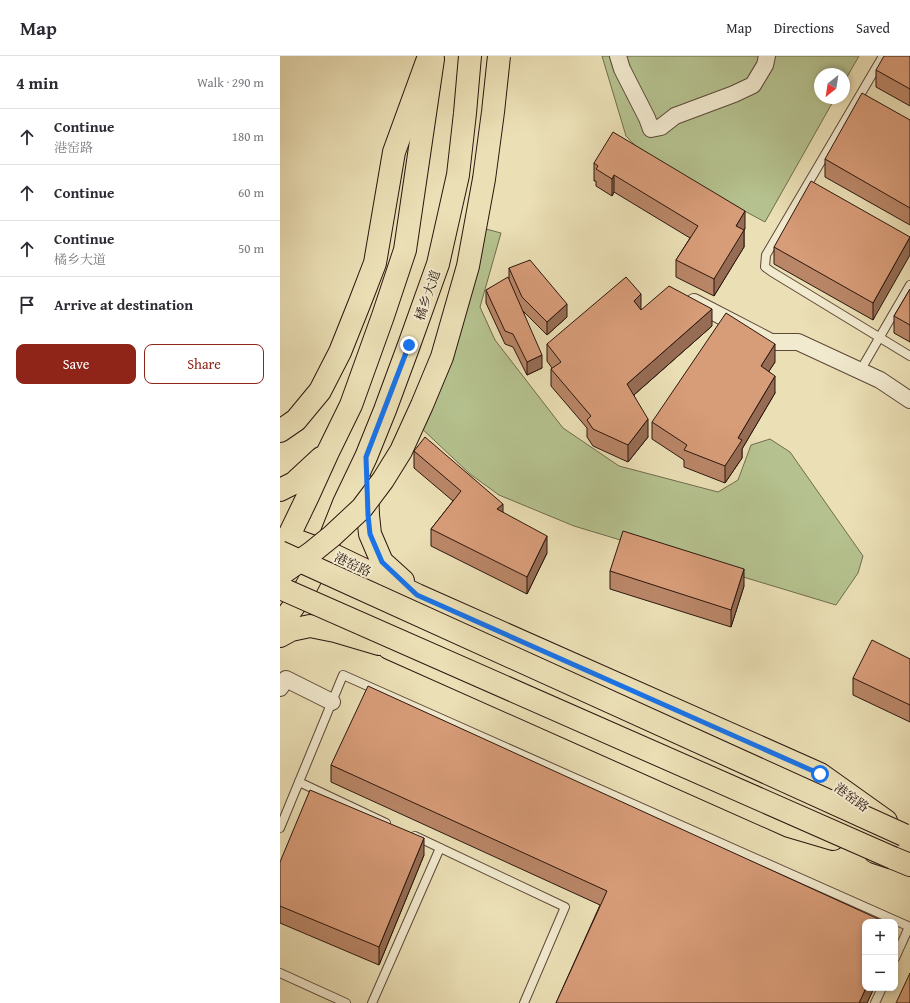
<!DOCTYPE html>
<html lang="en">
<head>
<meta charset="utf-8">
<style>
	body { margin:0; font-family:"Gentium Book Plus","Noto Serif SC",serif; background:#f2f2f3; color:#2b2b33 }
	.controls { position:absolute; right:12px; bottom:12px; display:grid; overflow:hidden; border-radius:8px; box-shadow:0 2px 6px #0003 }
	.controls button { width:36px; height:36px; display:grid; place-items:center; padding:0; border:0; border-bottom:1px solid #e1e1e2; background:#fff; color:#2b2b33; font:20px sans-serif }
	.compass { position:absolute; left:534px; top:12px; width:36px; height:36px; border-radius:50%; background:#fff; box-shadow:0 2px 6px #0003; rotate:210deg }
	.stop { position:absolute; width:12px; height:12px; margin:-9px; border:3px solid #1a73e8; border-radius:50%; background:#fff }
	.stop.end { background:#1a73e8; border-color:#fff; box-shadow:0 1px 4px #0008 }
	.list { margin:0; padding:0; list-style:none }
	h2 { display:flex; justify-content:space-between; align-items:center; height:52px; margin:0; padding:0 16px; font-size:17px }
	h2 small { font-size:13px; font-weight:400; color:#7c7c81 }
	.list li { display:grid; grid-template-columns:26px 1fr auto; gap:12px; align-items:center; box-sizing:border-box; height:56px; padding:0 16px; border-top:1px solid #e1e1e2 }
	.list b { display:block; font-size:15px; white-space:nowrap }
	.list p { margin:0; font-size:13px; white-space:nowrap; color:#7c7c81 }
	.list em { font-size:13px; font-style:normal; color:#7c7c81 }
	.actions { display:flex; gap:8px; padding:12px 16px }
	.actions a { flex:1; padding:9px 0; border:1px solid #8f2418; border-radius:8px; text-align:center; font-size:14px; color:#8f2418 }
	.actions .main { background:#8f2418; color:#fff }
	.icon { flex:none; width:22px; height:22px; fill:none; stroke:currentColor; stroke-width:2; stroke-linecap:round; stroke-linejoin:round }
	.map { position:relative; flex:none; width:630px; height:947px; overflow:hidden }
	header { display:flex; align-items:center; gap:24px; box-sizing:border-box; height:56px; padding:0 20px; background:#fff; border-bottom:1px solid #e1e1e2 }
	header strong { font-size:19px }
	nav { display:flex; gap:22px; margin-inline-start:auto; font-size:14px }
	main { display:flex }
	aside { flex:1; background:#fff }
	.map>svg:first-child { display:block }
	.green { fill:#b5c28f; stroke:#706c4e }
	.lines { fill:none; stroke-linecap:round; stroke-linejoin:round }
	.service-casing { stroke:#5c4838; stroke-width:10 }
	.minor-casing { stroke:#5c4838; stroke-width:18 }
	.primary-casing { stroke:#2c160e; stroke-width:24 }
	.motorway-casing { stroke:#2c160e; stroke-width:24 }
	.service { stroke:#f2eacf; stroke-width:8 }
	.minor { stroke:#f2eacf; stroke-width:16 }
	.primary { stroke:#ebdfb5; stroke-width:22 }
	.motorway { stroke:#ebdfb5; stroke-width:22 }
	.trunk-bridge-casing { stroke:#2c160e; stroke-width:24; stroke-linecap:butt }
	.trunk-bridge { stroke:#ebdfb5; stroke-width:22 }
	.wall { fill:#b98667; stroke:#2c160e }
	.shaded-wall { fill:#966d54; stroke:#2c160e }
	.building { fill:#d79c78; stroke:#2c160e }
	.route { stroke:#1a73e8; stroke-width:5 }
	.labels { text-anchor:middle; stroke-width:4; stroke-linejoin:round; paint-order:stroke }
	.street-label { font-size:13px; fill:#2c160e; stroke:#f2eacf }
</style>
</head>
<body>
<header>
<strong>Map</strong>
<nav><a>Map</a><a>Directions</a><a>Saved</a></nav>
</header>
<main>
<aside>
<h2>4 min<small>Walk · 290 m</small></h2>
<ul class="list">
<li><svg class="icon" aria-label="ahead" viewBox="0 0 24 24"><path d="M12 20V5M6 11l6-6 6 6"/></svg><div><b>Continue</b><p>港窑路</p></div><em>180 m</em></li>
<li><svg class="icon" aria-label="ahead" viewBox="0 0 24 24"><path d="M12 20V5M6 11l6-6 6 6"/></svg><div><b>Continue</b></div><em>60 m</em></li>
<li><svg class="icon" aria-label="ahead" viewBox="0 0 24 24"><path d="M12 20V5M6 11l6-6 6 6"/></svg><div><b>Continue</b><p>橘乡大道</p></div><em>50 m</em></li>
<li><svg class="icon" aria-label="arrive" viewBox="0 0 24 24"><path d="M6 21V4h12l-3 4 3 4H6"/></svg><div><b>Arrive at destination</b></div></li>
</ul>
<div class="actions"><a class="main">Save</a><a>Share</a></div>
</aside>
<div class="map">
<svg width="630" height="947" viewBox="0 0 630 947">
	<rect width="100%" height="100%" fill="#ebdfb5"/>
	<filter id="stains"><feTurbulence type="fractalNoise" baseFrequency=".005" numOctaves="4"/><feColorMatrix values="0 0 0 0 .2 0 0 0 0 .09 0 0 0 0 .02 0 0 0 .5 -.17"/></filter>
	<radialGradient id="worn" r=".72"><stop offset=".6" stop-color="#630" stop-opacity="0"/><stop offset="1" stop-color="#630" stop-opacity=".3"/></radialGradient>
	<g class="green">
		<path d="M 322,0 L 579,0 L 564,26 L 564,18 L 540,18 L 540,42 L 555,42 L 485,166 L 369,104 L 346,80 Z"/>
		<path d="M 202,172 L 221,177 L 200,251 L 215,284 L 283,372 L 339,410 L 438,436 L 458,424 L 471,389 L 490,383 L 510,396 L 583,500 L 578,517 L 556,549 L 294,470 L 219,439 L 190,418 L 138,369 Z"/>
	</g>
	<g class="lines">
		<defs>
			<g id="service">
				<path d="M 603,0 L 486,199 L 485,211 L 492,216 L 630,300"/>
				<path d="M 580,315 L 630,229"/>
				<path d="M 19,726 L 106,767"/>
				<path d="M 0,772 L 63,619 L 630,871"/>
				<path d="M 135,780 L 285,851 L 244,947"/>
				<path d="M 615,902 L 629,871"/>
				<path d="M 0,917 L 66,947"/>
				<path d="M 92,947 L 160,792"/>
				<path d="M 595,947 L 602,932"/>
			</g>
			<g id="minor">
				<path d="M 338,0 L 342,13 L 367,62 L 371,73 L 381,71 L 395,60 L 454,38 L 473,29 L 485,9 L 487,0"/>
				<path d="M 414,246 L 491,286 L 518,286 L 600,324 L 630,344"/>
				<path d="M 0,632 L 6,623 L 52,646"/>
			</g>
			<g id="primary">
				<path d="M 87,431 L 88,459 L 90,478 L 102,506 L 123,525"/>
				<path d="M 0,434 L 14,427 L 41,402"/>
				<path d="M 7,481 L 45,495 L 137,539 L 540,718 L 606,765"/>
				<path d="M 2,494 L 28,440 L 48,396 L 71,349 L 103,260 L 125,194 L 153,3"/>
				<path d="M 0,569 L 14,550 L 26,531 L 45,495 L 64,447 L 86,401 L 105,354 L 129,289 L 158,208 L 178,119 L 185,57 L 190,0"/>
				<path d="M 0,580 L 11,574 L 30,570 L 55,575 L 99,588"/>
				<path d="M 109,592 L 509,770 L 553,783"/>
				<path d="M 595,796 L 613,802 L 630,809"/>
			</g>
			<path id="motorway" d="M 0,375 L 16,364 L 40,335 L 60,296 L 80,246 L 95,207 L 114,96 L 149,0"/>
		</defs>
		<use href="#service" class="service-casing"/>
		<use href="#minor" class="minor-casing"/>
		<use href="#primary" class="primary-casing"/>
		<use href="#motorway" class="motorway-casing"/>
		<use href="#service" class="service"/>
		<use href="#minor" class="minor"/>
		<use href="#primary" class="primary"/>
		<use href="#motorway" class="motorway"/>
		<defs>
			<g id="trunk-bridge">
				<path d="M 0,496 L 624,779"/>
				<path d="M 0,519 L 31,497 L 52,480 L 82,452 L 103,424 L 121,395 L 142,349 L 162,301 L 188,210 L 204,123 L 213,56 L 219,0"/>
				<path d="M 0,532 L 613,802"/>
			</g>
		</defs>
		<use href="#trunk-bridge" class="trunk-bridge-casing"/>
		<use href="#trunk-bridge" class="trunk-bridge"/>
	</g>
	<g class="wall">
		<path d="M 630,0 L 630,50 L 596,31 L 596,14 Z"/>
		<path d="M 630,64 L 630,169 L 545,121 L 545,103 Z"/>
		<path d="M 314,107 L 465,172 L 464,175 L 464,191 L 434,240 L 396,221 L 396,204 L 410,182 L 334,136 L 332,140 L 316,130 L 316,125 L 314,125 Z"/>
		<path d="M 630,181 L 593,264 L 494,208 L 494,191 Z"/>
		<path d="M 229,212 L 287,261 L 267,279 L 243,255 L 262,312 L 247,319 L 233,291 L 225,288 L 206,247 L 206,234 L 229,223 Z"/>
		<path d="M 630,233 L 630,286 L 614,277 L 614,260 Z"/>
		<path d="M 361,254 L 432,270 L 354,339 L 368,381 L 348,406 L 313,390 L 307,381 L 307,372 L 271,330 L 271,313 L 272,312 L 267,305 L 267,288 Z"/>
		<path d="M 495,306 L 489,315 L 495,337 L 462,393 L 462,402 L 445,427 L 404,411 L 404,404 L 372,383 L 372,366 Z"/>
		<path d="M 134,395 L 223,456 L 267,497 L 247,538 L 151,490 L 151,473 L 173,445 L 134,412 Z"/>
		<path d="M 330,515 L 464,530 L 451,571 L 330,533 Z"/>
		<path d="M 630,603 L 630,666 L 573,639 L 573,622 Z"/>
		<path d="M 51,709 L 585,932 L 594,932 L 587,947 L 276,947 L 320,849 L 51,726 Z"/>
		<path d="M 144,799 L 99,909 L 0,867 L 0,806 Z"/>
	</g>
	<g class="shaded-wall">
		<path d="M 334,119 L 334,136 L 332,140 L 332,123 Z"/>
		<path d="M 465,155 L 465,172 L 464,175 L 464,191 L 434,240 L 434,223 L 456,170 Z"/>
		<path d="M 630,181 L 630,199 L 593,264 L 593,247 Z"/>
		<path d="M 361,238 L 361,255 L 354,245 Z"/>
		<path d="M 287,248 L 287,261 L 267,279 L 267,266 Z"/>
		<path d="M 432,253 L 432,270 L 347,345 L 347,328 Z"/>
		<path d="M 495,288 L 495,306 L 481,327 L 481,310 Z"/>
		<path d="M 262,299 L 262,312 L 247,319 L 247,306 Z"/>
		<path d="M 495,320 L 495,337 L 462,393 L 462,402 L 445,427 L 445,410 L 458,382 Z"/>
		<path d="M 368,363 L 368,381 L 348,406 L 348,389 Z"/>
		<path d="M 223,448 L 223,465 L 217,453 Z"/>
		<path d="M 267,480 L 267,497 L 247,538 L 247,521 Z"/>
		<path d="M 464,513 L 464,530 L 451,571 L 451,554 Z"/>
		<path d="M 144,782 L 144,799 L 99,909 L 99,891 Z"/>
		<path d="M 586,932 L 594,932 L 587,947 L 579,947 Z"/>
	</g>
	<g class="building">
		<path d="M 604,0 L 630,0 L 630,33 L 596,14 Z"/>
		<path d="M 582,37 L 630,64 L 630,152 L 545,103 Z"/>
		<path d="M 333,76 L 465,155 L 456,170 L 464,174 L 434,223 L 396,204 L 418,170 L 334,119 L 332,123 L 316,113 L 318,110 L 314,107 Z"/>
		<path d="M 531,125 L 630,181 L 593,247 L 494,191 Z"/>
		<path d="M 250,204 L 287,248 L 267,266 L 242,241 L 229,212 Z"/>
		<path d="M 228,221 L 262,299 L 247,306 L 233,278 L 225,275 L 206,234 Z"/>
		<path d="M 346,221 L 361,238 L 354,245 L 361,254 L 389,230 L 432,253 L 347,328 L 368,363 L 348,389 L 313,373 L 307,364 L 311,360 L 271,313 L 281,306 L 267,288 Z"/>
		<path d="M 630,233 L 630,269 L 614,260 Z"/>
		<path d="M 446,257 L 495,288 L 481,310 L 495,320 L 458,382 L 462,384 L 445,410 L 404,394 L 407,389 L 372,366 Z"/>
		<path d="M 145,381 L 223,448 L 217,453 L 267,480 L 247,521 L 151,473 L 181,435 L 134,395 Z"/>
		<path d="M 343,475 L 464,513 L 451,554 L 330,515 Z"/>
		<path d="M 592,584 L 630,603 L 630,649 L 573,622 Z"/>
		<path d="M 88,630 L 605,866 L 585,866 L 585,932 L 586,932 L 579,947 L 276,947 L 327,835 L 51,709 Z"/>
		<path d="M 30,734 L 144,782 L 99,891 L 0,850 L 0,806 Z"/>
		<path d="M 630,917 L 630,947 L 616,947 Z"/>
	</g>
	<g class="lines">
		<path class="route" d="M 129,289 L 86,401 L 88,459 L 90,478 L 102,506 L 137,539 L 540,718"/>
	</g>
	<g class="labels">
		<g class="street-label">
			<text transform="translate(147 239) rotate(-71)" y="5">橘乡大道</text>
			<text transform="translate(73 508) rotate(25)" y="5">港窑路</text>
			<text transform="translate(572 741) rotate(36)" y="5">港窑路</text>
		</g>
	</g>
	<rect width="100%" height="100%" filter="url(#stains)"/>
	<rect width="100%" height="100%" fill="url(#worn)"/>
</svg>
<div class="controls">
<button>+</button>
<button>−</button>
</div>
<svg class="compass" viewBox="-18 -18 36 36"><path d="M0-13l5 13h-10z" fill="#e53935"/><path d="M0 13l5-13h-10z" fill="#7c7c81"/></svg>
<div class="stop" style="left:540px;top:718px"></div>
<div class="stop end" style="left:129px;top:289px"></div>
</div>
</main>
</body>
</html>
